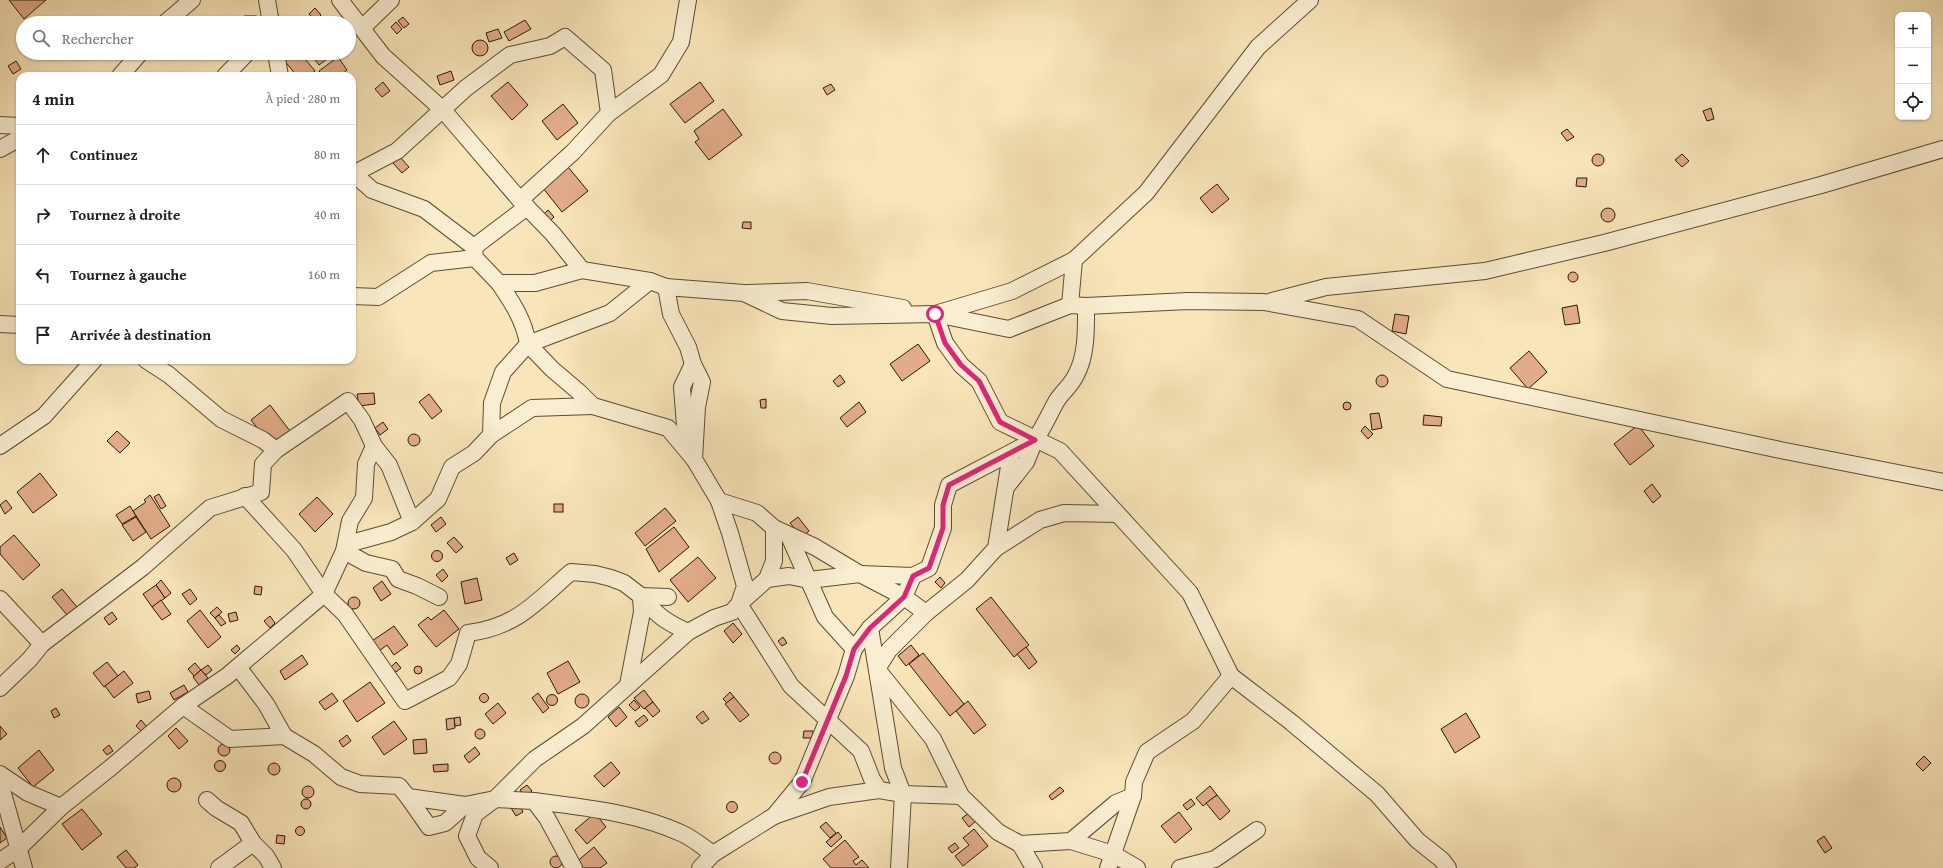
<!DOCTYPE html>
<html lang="fr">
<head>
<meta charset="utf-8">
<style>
	body { margin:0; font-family:"Gentium Book Plus",serif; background:#f6f6f6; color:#222 }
	.controls { position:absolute; right:12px; top:12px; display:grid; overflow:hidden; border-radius:8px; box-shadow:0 1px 3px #0004 }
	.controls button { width:36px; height:36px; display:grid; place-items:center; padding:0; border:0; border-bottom:1px solid #e0e0e0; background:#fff; color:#222; font:20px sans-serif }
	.stop { position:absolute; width:12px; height:12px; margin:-9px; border:3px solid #db2777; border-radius:50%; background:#fff }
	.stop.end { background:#db2777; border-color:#fff; box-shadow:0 1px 4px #0008 }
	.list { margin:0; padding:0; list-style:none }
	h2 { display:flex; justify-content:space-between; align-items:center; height:52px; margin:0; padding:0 16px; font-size:17px }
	h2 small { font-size:13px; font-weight:400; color:#767676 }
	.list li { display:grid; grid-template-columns:26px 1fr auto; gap:12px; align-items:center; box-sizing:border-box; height:60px; padding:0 16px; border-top:1px solid #e0e0e0 }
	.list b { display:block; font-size:15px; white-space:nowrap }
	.list em { font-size:13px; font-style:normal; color:#767676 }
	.icon { flex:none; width:22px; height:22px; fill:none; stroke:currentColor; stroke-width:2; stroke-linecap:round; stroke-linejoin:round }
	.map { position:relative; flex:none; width:1943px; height:868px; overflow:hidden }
	.search { position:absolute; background:#fff; box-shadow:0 1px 3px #0004; left:16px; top:16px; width:340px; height:44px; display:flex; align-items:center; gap:10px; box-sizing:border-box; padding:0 14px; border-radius:22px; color:#767676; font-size:15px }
	.panel { position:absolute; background:#fff; box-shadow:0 1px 3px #0004; left:16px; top:72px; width:340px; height:292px; border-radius:12px }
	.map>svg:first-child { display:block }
	.building { fill:#e2ac8a; stroke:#27190a }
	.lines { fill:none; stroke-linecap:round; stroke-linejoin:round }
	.street-casing { stroke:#5b4c36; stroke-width:18 }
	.street { stroke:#faeed2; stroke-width:16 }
	.route { stroke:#db2777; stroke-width:5 }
</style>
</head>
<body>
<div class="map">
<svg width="1943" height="868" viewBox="0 0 1943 868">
	<rect width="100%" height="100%" fill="#f8e5b9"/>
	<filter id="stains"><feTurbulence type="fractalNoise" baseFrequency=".005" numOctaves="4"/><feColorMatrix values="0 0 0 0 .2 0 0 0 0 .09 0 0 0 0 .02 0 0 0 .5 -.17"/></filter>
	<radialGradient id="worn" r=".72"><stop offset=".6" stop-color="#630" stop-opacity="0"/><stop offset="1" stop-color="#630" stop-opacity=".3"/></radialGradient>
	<g class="building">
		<path d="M 9,0 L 46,0 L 24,19 Z"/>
		<path d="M 315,8 L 321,15 L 315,21 L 309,14 Z"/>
		<rect x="245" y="16" width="11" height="7"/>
		<path d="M 403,17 L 409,24 L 404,28 L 398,21 Z"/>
		<path d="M 525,20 L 531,29 L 509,41 L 504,32 Z"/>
		<path d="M 396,22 L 402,29 L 397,34 L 391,27 Z"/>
		<path d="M 498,29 L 502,38 L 489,42 L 486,33 Z"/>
		<circle cx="480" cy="48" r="8"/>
		<path d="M 290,53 L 300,53 L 315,71 L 309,76 L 297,76 L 283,59 Z"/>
		<path d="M 310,53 L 335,53 L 319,65 Z"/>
		<path d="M 338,57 L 347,70 L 340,76 L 323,76 L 319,71 Z"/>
		<path d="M 16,61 L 21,69 L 13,74 L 8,66 Z"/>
		<path d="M 451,71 L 454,80 L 440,85 L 437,76 Z"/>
		<path d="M 383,82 L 390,91 L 382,97 L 375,89 Z"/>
		<path d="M 508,82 L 528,105 L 512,120 L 491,96 Z"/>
		<path d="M 700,82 L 714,101 L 685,123 L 670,104 Z"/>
		<path d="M 831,84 L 835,90 L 827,95 L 823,88 Z"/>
		<path d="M 563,104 L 578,123 L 557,140 L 542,121 Z"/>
		<path d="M 1711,108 L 1714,119 L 1707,121 L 1703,111 Z"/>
		<path d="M 723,109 L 742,135 L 709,160 L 695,142 L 699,139 L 694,131 Z"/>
		<path d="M 1567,129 L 1574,137 L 1567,141 L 1561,133 Z"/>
		<circle cx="1598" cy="160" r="6"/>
		<path d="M 1682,154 L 1689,161 L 1682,167 L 1675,160 Z"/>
		<path d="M 400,157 L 409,167 L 402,173 L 393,163 Z"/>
		<path d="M 568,167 L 588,191 L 562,212 L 543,188 Z"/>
		<path d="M 1577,178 L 1587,178 L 1586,187 L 1576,186 Z"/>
		<path d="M 1217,184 L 1229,199 L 1212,213 L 1200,198 Z"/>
		<circle cx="1608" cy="215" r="7"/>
		<path d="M 548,210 L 554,217 L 550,221 L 544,214 Z"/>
		<path d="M 743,222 L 751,222 L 751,229 L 742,228 Z"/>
		<circle cx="1573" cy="277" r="5"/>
		<path d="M 1577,305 L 1580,323 L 1565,325 L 1562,308 Z"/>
		<path d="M 1395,314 L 1409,316 L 1406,334 L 1392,331 Z"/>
		<path d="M 918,344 L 930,361 L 902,381 L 890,364 Z"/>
		<path d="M 1529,351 L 1547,372 L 1528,389 L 1510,368 Z"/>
		<circle cx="1382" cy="381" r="6"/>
		<path d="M 840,375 L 845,382 L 838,387 L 833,381 Z"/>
		<path d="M 374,393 L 375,404 L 359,406 L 357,394 Z"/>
		<path d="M 429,394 L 442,411 L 432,419 L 419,402 Z"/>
		<path d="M 766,399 L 766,408 L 761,408 L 760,400 Z"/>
		<path d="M 859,402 L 866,412 L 847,427 L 840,418 Z"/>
		<circle cx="1347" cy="406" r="4"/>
		<path d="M 270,405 L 290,431 L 272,447 L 251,420 Z"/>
		<path d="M 1379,413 L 1382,428 L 1372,430 L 1370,414 Z"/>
		<path d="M 1424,415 L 1442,417 L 1441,426 L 1423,425 Z"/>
		<path d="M 383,422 L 388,429 L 380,435 L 375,428 Z"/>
		<path d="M 1638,425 L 1654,446 L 1630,465 L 1614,444 Z"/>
		<path d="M 1365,426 L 1373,434 L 1368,439 L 1361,431 Z"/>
		<path d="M 117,431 L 130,443 L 120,453 L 107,441 Z"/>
		<circle cx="414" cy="440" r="6"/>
		<path d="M 40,473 L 57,495 L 33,513 L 17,492 Z"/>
		<path d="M 1652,484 L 1661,496 L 1653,503 L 1644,491 Z"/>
		<path d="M 159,494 L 166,506 L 161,509 L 154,497 Z"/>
		<path d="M 150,495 L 170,526 L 151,539 L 133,511 L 146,502 L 144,500 Z"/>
		<path d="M 317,497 L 333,514 L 315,532 L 299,514 Z"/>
		<path d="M 6,500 L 12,508 L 5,514 L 0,505 Z"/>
		<rect x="554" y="504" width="9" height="8"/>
		<path d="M 130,506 L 136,516 L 122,524 L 116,515 Z"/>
		<path d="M 665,508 L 676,521 L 645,546 L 635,533 Z"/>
		<path d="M 136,517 L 146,532 L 133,541 L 122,525 Z"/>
		<path d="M 441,517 L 446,524 L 436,532 L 431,525 Z"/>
		<path d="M 798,517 L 809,531 L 802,537 L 790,523 Z"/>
		<path d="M 674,527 L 689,547 L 659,572 L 646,549 Z"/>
		<path d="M 14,535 L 40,565 L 23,580 L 0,554 L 0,547 Z"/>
		<path d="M 454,537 L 463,547 L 456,553 L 447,543 Z"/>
		<circle cx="437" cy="556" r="5.5"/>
		<path d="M 514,553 L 518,560 L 510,565 L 506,558 Z"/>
		<path d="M 698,557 L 716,578 L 688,602 L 670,580 Z"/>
		<path d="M 443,569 L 448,576 L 442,582 L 436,575 Z"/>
		<path d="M 940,577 L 945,583 L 941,588 L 935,582 Z"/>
		<path d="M 477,578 L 482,600 L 465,604 L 461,582 Z"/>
		<path d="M 161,580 L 171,593 L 165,598 L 156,585 Z"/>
		<path d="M 382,581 L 391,594 L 381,601 L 373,588 Z"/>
		<path d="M 156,585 L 165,598 L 152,607 L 143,594 Z"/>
		<path d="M 255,586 L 262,587 L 261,595 L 254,594 Z"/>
		<path d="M 62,589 L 77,607 L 67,615 L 52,597 Z"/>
		<path d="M 190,589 L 197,599 L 190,605 L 182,594 Z"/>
		<path d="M 991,597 L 1029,645 L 1014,657 L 976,609 Z"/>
		<circle cx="354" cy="603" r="6"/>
		<path d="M 161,600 L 171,614 L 162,620 L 152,607 Z"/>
		<path d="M 217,607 L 222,612 L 215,618 L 210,613 Z"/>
		<path d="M 200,610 L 221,637 L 208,648 L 187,621 Z"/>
		<path d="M 444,610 L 459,629 L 436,647 L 418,625 L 428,617 L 431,620 Z"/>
		<path d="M 112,612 L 117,619 L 109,625 L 104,618 Z"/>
		<path d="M 236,612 L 238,620 L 230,622 L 228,614 Z"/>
		<path d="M 219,615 L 226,623 L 221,626 L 215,618 Z"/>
		<path d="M 270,616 L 275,623 L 270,628 L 264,621 Z"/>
		<path d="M 733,623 L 742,634 L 733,643 L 724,631 Z"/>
		<path d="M 394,626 L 408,645 L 394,655 L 387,645 L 379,651 L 372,641 Z"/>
		<path d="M 783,637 L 787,643 L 782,646 L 778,641 Z"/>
		<path d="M 237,645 L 240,649 L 235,654 L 231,650 Z"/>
		<path d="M 911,645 L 919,655 L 906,666 L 898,656 Z"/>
		<path d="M 1026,647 L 1037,662 L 1029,669 L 1017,654 Z"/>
		<path d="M 923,653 L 964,704 L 950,716 L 909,664 Z"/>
		<path d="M 302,655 L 308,664 L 285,680 L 280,671 Z"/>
		<path d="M 568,661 L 580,682 L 558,694 L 547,673 Z"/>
		<path d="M 107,662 L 118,676 L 104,687 L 93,673 Z"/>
		<path d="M 396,662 L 401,668 L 396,672 L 391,667 Z"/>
		<path d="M 195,663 L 201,670 L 194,676 L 188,669 Z"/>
		<path d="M 208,665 L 212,670 L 206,675 L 201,670 Z"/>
		<circle cx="418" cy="670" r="4"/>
		<path d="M 201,670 L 208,678 L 199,685 L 193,677 Z"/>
		<path d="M 124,671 L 133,683 L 114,698 L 105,686 Z"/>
		<path d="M 370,682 L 385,703 L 357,722 L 343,701 Z"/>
		<path d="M 184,685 L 188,692 L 174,700 L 170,693 Z"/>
		<path d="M 644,690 L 653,702 L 644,709 L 634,698 Z"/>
		<path d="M 149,691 L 151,699 L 138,703 L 136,694 Z"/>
		<path d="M 730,692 L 734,697 L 727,703 L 723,699 Z"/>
		<path d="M 332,693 L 338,701 L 325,710 L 319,702 Z"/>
		<path d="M 538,693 L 549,708 L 543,713 L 532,698 Z"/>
		<circle cx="484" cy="698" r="4.5"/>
		<circle cx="582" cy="701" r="7"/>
		<circle cx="552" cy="700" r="5.5"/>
		<path d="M 734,697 L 749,715 L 740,722 L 725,704 Z"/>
		<path d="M 634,700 L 640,707 L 635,711 L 629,705 Z"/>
		<path d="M 968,701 L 986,725 L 974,734 L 956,711 Z"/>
		<path d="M 653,702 L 660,711 L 653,717 L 645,708 Z"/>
		<path d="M 498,703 L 506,713 L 493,724 L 485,714 Z"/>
		<path d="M 619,707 L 627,717 L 616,727 L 608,717 Z"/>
		<path d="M 56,708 L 60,715 L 54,718 L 51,711 Z"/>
		<path d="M 703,711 L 709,719 L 702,724 L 696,717 Z"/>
		<path d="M 1466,713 L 1480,737 L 1455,753 L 1441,729 Z"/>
		<path d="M 644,715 L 648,720 L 639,727 L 635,722 Z"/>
		<path d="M 460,717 L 461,725 L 455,726 L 454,718 Z"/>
		<path d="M 454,718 L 455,728 L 447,730 L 446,719 Z"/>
		<path d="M 141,720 L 147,727 L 142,732 L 136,726 Z"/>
		<path d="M 394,721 L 407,739 L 384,755 L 372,737 Z"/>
		<path d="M 0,726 L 7,734 L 0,740 Z"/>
		<path d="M 176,728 L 188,741 L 179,749 L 168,736 Z"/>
		<circle cx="480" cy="734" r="5"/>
		<path d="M 804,731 L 813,731 L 813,738 L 803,738 Z"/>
		<path d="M 347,735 L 351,741 L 343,747 L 339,741 Z"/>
		<path d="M 426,739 L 427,753 L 414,754 L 413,740 Z"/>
		<circle cx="224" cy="750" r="6"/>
		<path d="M 109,745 L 113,751 L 107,755 L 103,750 Z"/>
		<path d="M 475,747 L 480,754 L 469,763 L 464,756 Z"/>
		<path d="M 39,750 L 54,770 L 33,787 L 18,768 Z"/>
		<circle cx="775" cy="758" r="6"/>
		<path d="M 1924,756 L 1931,763 L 1923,771 L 1916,764 Z"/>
		<circle cx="220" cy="766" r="5.5"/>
		<path d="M 611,762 L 620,773 L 604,787 L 594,776 Z"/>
		<circle cx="274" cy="769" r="6"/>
		<path d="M 448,764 L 448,771 L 434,772 L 433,765 Z"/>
		<circle cx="174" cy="785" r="7"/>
		<path d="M 527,785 L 532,791 L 525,797 L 520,790 Z"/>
		<circle cx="308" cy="792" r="6"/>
		<path d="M 1210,786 L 1217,795 L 1203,806 L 1196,798 Z"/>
		<path d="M 1060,787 L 1064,791 L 1052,800 L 1049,796 Z"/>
		<path d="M 1217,795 L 1230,811 L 1220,820 L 1206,803 Z"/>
		<path d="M 1191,799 L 1195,804 L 1187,810 L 1183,805 Z"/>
		<circle cx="306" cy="804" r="5"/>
		<circle cx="732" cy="807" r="5.5"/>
		<path d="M 519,804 L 523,812 L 516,816 L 511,808 Z"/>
		<path d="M 82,809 L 102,834 L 82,850 L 62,824 Z"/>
		<path d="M 1179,812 L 1192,829 L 1175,843 L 1161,826 Z"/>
		<path d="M 595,813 L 606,827 L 587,844 L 575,830 Z"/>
		<path d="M 969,813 L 976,821 L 969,827 L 962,818 Z"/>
		<path d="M 826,822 L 836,833 L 830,838 L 820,827 Z"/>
		<circle cx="300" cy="831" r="4.5"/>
		<path d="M 0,827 L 7,838 L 0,843 Z"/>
		<path d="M 974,829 L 988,846 L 963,866 L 955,856 L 969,845 L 963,838 Z"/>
		<path d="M 838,832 L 842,837 L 831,847 L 826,842 Z"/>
		<path d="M 277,835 L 285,836 L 284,844 L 276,843 Z"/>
		<path d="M 1824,836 L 1832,848 L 1825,853 L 1817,841 Z"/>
		<path d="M 845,840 L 859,857 L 853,861 L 856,865 L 862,860 L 869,868 L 831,868 L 823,859 Z"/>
		<path d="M 955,843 L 959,848 L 952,853 L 948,848 Z"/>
		<path d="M 594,847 L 607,863 L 600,868 L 577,868 L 574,864 Z"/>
		<path d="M 126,850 L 138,865 L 134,868 L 126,868 L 117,857 Z"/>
		<circle cx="556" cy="862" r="6"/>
	</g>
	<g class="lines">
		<defs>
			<g id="street">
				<path d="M 267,0 L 271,23"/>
				<path d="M 340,0 L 383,56 L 443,110 L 520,200 L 553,234 L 582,270"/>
				<path d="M 165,23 L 192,0"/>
				<path d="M 362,28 L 391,0"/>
				<path d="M 276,53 L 280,76"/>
				<path d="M 120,76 L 140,53"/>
				<path d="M 225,76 L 247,53"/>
				<path d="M 609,113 L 661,75 L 681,42 L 688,0"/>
				<path d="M 0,125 L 20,126"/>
				<path d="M 0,149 L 20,138"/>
				<path d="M 352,172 L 372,190 L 424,209 L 474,247 L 475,258 L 499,283 L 535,283 L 582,270 L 650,281 L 666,287 L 744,293 L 782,311 L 832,316 L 935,314 L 1009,329 L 1070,305 L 1086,306 L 1188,301 L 1264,302 L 1358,319 L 1447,379 L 1780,450 L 1943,482"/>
				<path d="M 355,173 L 397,151 L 466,88 L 510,55 L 550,46 L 565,37 L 603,70 L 609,113 L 573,152 L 520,200"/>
				<path d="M 474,247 L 527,207"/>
				<path d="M 1074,260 L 1012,291 L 935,314 L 945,343 L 961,365 L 979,381 L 1000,422 L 1060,451 L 1190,593 L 1231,676 L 1291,722 L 1377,794 L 1417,840 L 1442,860 L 1448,868"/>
				<path d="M 650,281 L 610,313 L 528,344 L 552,369 L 579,392 L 593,406 L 668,428 L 694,459"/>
				<path d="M 748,293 L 807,291 L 903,308"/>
				<path d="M 352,296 L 378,297 L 431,263 L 475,258"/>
				<path d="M 1272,301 L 1326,287 L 1485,271 L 1604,243 L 1821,185 L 1943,149"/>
				<path d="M 1070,305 L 1074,260 L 1146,193 L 1258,47 L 1310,0"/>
				<path d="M 0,324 L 20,325"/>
				<path d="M 146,360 L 169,375 L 221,419 L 263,440 L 276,450"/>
				<path d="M 491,435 L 492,403 L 503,372 L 528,344 C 524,320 512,302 499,283"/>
				<path d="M 689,442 L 685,426 L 682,387 L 693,364"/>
				<path d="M 0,446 L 44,416 L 94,360"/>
				<path d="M 374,446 L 366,464 L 364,498 L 350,521 L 344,551 L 366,563 L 392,569 L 398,579 L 417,586 L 439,597"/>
				<path d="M 1007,486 L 1026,462 L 1035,440"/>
				<path d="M 245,496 L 294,550 L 324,594 L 345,614 L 405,701 L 449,678 L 459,664 L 468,633 C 517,627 536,602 571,572 L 595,574 L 611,578 L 624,583 L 641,596 L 668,597"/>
				<path d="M 719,501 L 757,513 L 774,528 L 815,547 L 860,574 L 904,597 L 926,613"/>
				<path d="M 789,536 L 825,617 L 854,649"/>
				<path d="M 996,548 L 1040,520 L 1064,513 L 1117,514"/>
				<path d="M 767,579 L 774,561 L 774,528"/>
				<path d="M 641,596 C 656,615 666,622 688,632"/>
				<path d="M 0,599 L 42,644"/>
				<path d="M 870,628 L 893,768 L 903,794 L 899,868"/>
				<path d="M 238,667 L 266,704 L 284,736"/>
				<path d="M 628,685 L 642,612 L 641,596"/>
				<path d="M 0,688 L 30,659 L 42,644 L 143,567 L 210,508 L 261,492 L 263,464 L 276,450 L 348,401 L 362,420 L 374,446 L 389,465 L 412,522"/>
				<path d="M 183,706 L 230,739 L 284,736 L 314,754 L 341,777 L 360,784 L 399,786 L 408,797 L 465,805 L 495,799 L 534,801 L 547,818 L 574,868"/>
				<path d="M 0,774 L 28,793 L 61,807"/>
				<path d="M 0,783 L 24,868"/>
				<path d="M 879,790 L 872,779 L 861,751 L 791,686 L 739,604 L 767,579 L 789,576 L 809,580 L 860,574 L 913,576 L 929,568 L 943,528 L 943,505 L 949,485 L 1035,440 C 1043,428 1049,415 1056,402 C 1061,393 1071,386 1076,375 C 1087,355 1086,328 1086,306"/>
				<path d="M 961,796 L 933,739 L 877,669 L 889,650 L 926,613 L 967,580 L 996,548 L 1011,454"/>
				<path d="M 408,797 L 429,827 L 445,823 L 465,805"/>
				<path d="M 207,800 L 216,808 L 241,823 L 253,843 L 266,856 L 273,868"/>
				<path d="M 534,801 C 582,807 639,813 683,834 C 694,839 704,848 713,854"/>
				<path d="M 774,816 L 829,797 L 879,790 L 903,794 L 961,796 L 998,832 L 1020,844 L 1071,841 L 1116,803 L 1133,796"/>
				<path d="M 1071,841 L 1113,854 L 1137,868"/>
				<path d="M 1020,844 L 1034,868"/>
				<path d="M 0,861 L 18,849 L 61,807 L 109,769 L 183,706 L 227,676 L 316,601 L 324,594 L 344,551 L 355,542 L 391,532 L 412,522 L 438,499 L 452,467 L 474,453 L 491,435 L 532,408 L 593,406"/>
				<path d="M 219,868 L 253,843"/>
				<path d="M 490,868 L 478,858 L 467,836 L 475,814 L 495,799 L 535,759 L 583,726 L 688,632 L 714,618 L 732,612 L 739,604 L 745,586 L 730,533 L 719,501 L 694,459 L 697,407 L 702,382 L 693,364 L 688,347 L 671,314 L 666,287"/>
				<path d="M 700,868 L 713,854 L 774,816 L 802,782 L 846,676 L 854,649 L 870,628 L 904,597 L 913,576"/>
				<path d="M 1108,868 L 1133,796 L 1134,782 L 1147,752 L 1193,721 L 1231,676"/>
				<path d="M 1180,868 L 1215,859 L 1257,830"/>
			</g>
		</defs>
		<use href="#street" class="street-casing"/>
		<use href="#street" class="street"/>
	</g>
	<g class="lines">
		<path class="route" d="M 802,782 L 846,676 L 854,649 L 870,628 L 904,597 L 913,576 L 929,568 L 943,528 L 943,505 L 949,485 L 1035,440 L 1000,422 L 979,381 L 961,365 L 945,343 L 935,314"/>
	</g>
	<rect width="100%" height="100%" filter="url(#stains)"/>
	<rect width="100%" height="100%" fill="url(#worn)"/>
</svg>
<div class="controls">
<button>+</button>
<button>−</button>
<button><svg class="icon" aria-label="locate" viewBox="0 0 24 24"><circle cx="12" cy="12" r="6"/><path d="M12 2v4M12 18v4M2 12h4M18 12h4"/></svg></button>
</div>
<div class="stop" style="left:935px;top:314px"></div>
<div class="stop end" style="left:802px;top:782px"></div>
<div class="search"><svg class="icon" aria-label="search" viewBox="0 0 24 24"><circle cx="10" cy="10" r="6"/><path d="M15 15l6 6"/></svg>Rechercher</div>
<section class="panel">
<h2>4 min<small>À pied · 280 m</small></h2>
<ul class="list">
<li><svg class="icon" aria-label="ahead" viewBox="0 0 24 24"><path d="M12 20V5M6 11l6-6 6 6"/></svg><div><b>Continuez</b></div><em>80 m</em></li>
<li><svg class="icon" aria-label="right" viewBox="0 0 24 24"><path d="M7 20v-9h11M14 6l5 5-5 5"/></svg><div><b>Tournez à droite</b></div><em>40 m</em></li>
<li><svg class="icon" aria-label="left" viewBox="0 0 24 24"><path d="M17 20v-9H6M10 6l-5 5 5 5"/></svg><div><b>Tournez à gauche</b></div><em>160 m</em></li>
<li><svg class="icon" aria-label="arrive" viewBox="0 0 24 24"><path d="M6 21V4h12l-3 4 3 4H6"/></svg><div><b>Arrivée à destination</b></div></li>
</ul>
</section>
</div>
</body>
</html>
